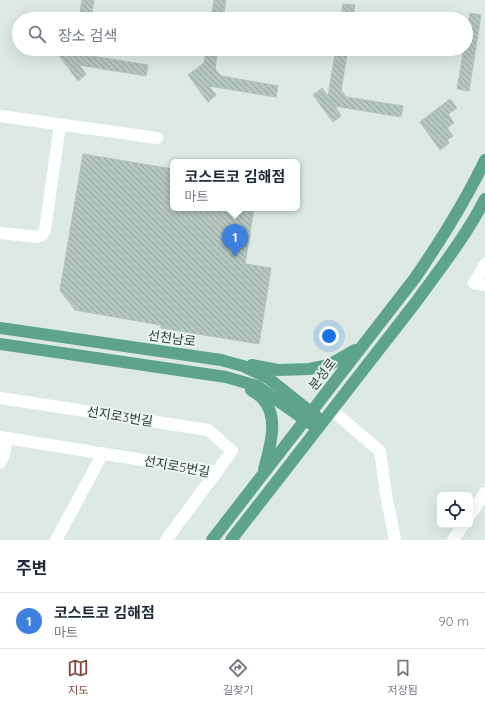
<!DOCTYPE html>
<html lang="ko">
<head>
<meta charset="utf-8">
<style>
	body { margin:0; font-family:Quicksand,"Noto Sans KR",sans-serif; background:#f6f6f7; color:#1f2937 }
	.controls { position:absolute; right:12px; bottom:12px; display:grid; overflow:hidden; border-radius:6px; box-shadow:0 4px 16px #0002 }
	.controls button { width:36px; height:36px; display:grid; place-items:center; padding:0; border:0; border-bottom:1px solid #e0e1e3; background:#fff; color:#1f2937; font:20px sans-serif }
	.you { position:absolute; left:329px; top:336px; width:14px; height:14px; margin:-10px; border:3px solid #fff; border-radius:50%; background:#1a73e8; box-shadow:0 0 0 6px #1a73e833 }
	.badge { display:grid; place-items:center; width:26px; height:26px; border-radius:50%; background:#824740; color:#fff; font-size:13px; font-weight:700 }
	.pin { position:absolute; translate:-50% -33px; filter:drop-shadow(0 1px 2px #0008) }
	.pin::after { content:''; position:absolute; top:21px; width:14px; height:12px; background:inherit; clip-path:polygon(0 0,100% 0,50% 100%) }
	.popup { position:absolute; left:170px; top:159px; width:130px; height:52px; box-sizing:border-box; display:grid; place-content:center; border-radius:6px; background:#fff; filter:drop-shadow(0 1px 3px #0005); font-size:13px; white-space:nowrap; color:#747a83 }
	.popup b { font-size:15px; color:#1f2937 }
	.popup::after { content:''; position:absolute; left:50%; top:100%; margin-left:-8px; border:8px solid transparent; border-top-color:#fff }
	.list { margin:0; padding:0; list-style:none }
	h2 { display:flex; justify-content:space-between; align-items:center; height:52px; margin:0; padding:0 16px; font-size:17px }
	h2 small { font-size:13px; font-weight:400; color:#747a83 }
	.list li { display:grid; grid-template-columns:26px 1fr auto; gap:12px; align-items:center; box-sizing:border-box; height:56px; padding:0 16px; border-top:1px solid #e0e1e3 }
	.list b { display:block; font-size:15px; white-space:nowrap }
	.list p { margin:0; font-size:13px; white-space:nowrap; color:#747a83 }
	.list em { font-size:13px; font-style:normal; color:#747a83 }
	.icon { flex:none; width:22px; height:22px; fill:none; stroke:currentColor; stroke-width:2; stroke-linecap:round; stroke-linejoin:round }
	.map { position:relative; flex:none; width:485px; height:540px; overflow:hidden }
	.search { position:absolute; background:#fff; box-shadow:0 4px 16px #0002; left:12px; right:12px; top:12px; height:44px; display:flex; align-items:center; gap:10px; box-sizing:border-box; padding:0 14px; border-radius:22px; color:#747a83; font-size:15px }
	.sheet { height:108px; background:#fff }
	nav { display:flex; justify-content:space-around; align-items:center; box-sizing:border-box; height:56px; border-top:1px solid #e0e1e3; background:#fff; font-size:11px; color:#747a83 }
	nav a { display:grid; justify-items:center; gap:2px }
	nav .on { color:#824740 }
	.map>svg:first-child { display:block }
	.building { fill:url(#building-back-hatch); stroke:#afc4ba }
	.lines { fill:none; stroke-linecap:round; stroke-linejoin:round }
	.minor { stroke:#fff; stroke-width:12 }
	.major { stroke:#5ea38d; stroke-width:12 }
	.labels { text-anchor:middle; stroke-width:3.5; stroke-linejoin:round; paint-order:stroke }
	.street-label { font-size:13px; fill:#1e3b31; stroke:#eef7f2 }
</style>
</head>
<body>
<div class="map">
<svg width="485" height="540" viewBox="0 0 485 540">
	<defs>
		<pattern id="building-back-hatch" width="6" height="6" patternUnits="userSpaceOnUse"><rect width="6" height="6" fill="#b5c8bf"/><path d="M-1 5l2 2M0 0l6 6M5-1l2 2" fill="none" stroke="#93a49c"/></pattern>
	</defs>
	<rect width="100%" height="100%" fill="#ddeae4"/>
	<g class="building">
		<path d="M 82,0 L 94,0 L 91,19 L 79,19 Z"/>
		<path d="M 214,0 L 226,0 L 223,19 L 211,19 Z"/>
		<path d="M 343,4 L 355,5 L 353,19 L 341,19 Z"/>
		<path d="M 470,13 L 481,15 L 469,91 L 457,89 L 464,49 L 466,49 L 466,36 Z"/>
		<path d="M 65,49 L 86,49 L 91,56 L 148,65 L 146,76 L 79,65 L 86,74 L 78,81 L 58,54 Z"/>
		<path d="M 206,49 L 218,49 L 215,69 L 221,76 L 278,86 L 276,97 L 209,86 L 216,95 L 208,102 L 188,75 L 204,63 Z"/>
		<path d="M 336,49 L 348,49 L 341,90 L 346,97 L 403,106 L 401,117 L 335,106 L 341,116 L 333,122 L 313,95 L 322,88 L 328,96 Z"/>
		<path d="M 450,99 L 457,108 L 448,114 L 454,123 L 447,128 L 453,136 L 447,140 L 449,143 L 440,150 L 420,122 Z"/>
		<path d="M 83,154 L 173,169 L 173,208 L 254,208 L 245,264 L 271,268 L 259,344 L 161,328 L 161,325 L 75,310 L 60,290 Z"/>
	</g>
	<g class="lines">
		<g class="minor">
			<path d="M 0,116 L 157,138"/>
			<path d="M 0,233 L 37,237 L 42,235 L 45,230 L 60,125"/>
			<path d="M 485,264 L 474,283 L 485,285"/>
			<path d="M 0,398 L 208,430 L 232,451 L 166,540"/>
			<path d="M 332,410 L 380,451 L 386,494 L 395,540"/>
			<path d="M 0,437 L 217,472"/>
			<path d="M 0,463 L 4,455 L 7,438"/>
			<path d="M 470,515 L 485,493"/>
			<path d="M 56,540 L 103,453"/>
			<path d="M 453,540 L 463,525"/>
		</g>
		<g class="major">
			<path d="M 0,328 L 221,360 L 243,366 L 268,378 L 317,417"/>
			<path d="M 0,344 L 226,377 L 257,386 L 311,424"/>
			<path d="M 252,365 L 278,370 L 309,369 L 329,365 L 355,350"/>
			<path d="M 251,390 C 255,393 259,395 262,398 C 280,417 270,447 264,469"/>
			<path d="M 212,540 L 415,278 C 441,240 465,202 485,160"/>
			<path d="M 231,540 L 416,302 C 440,269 466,236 485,199"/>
		</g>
	</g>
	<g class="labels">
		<g class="street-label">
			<text transform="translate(172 338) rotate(8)" y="5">선천남로</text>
			<text transform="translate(322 374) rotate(-53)" y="5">분성로</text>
			<text transform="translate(120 416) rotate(9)" y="5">선지로3번길</text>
			<text transform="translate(177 466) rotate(10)" y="5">선지로5번길</text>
		</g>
	</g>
</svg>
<div class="controls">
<button><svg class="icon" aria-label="locate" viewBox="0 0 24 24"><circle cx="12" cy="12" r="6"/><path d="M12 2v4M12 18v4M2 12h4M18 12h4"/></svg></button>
</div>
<div class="you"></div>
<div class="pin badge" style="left:235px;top:257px;background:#3f7fe0">1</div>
<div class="popup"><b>코스트코 김해점</b>마트</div>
<div class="search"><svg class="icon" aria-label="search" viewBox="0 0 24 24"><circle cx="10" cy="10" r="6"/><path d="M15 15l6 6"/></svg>장소 검색</div>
</div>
<section class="sheet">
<h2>주변<small></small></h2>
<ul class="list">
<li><span class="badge" style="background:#3f7fe0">1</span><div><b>코스트코 김해점</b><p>마트</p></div><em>90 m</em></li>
</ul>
</section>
<nav>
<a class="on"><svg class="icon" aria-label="map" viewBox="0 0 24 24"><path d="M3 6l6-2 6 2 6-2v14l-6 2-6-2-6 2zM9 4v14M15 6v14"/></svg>지도</a>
<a><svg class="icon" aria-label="directions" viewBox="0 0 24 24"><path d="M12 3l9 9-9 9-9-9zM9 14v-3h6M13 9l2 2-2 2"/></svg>길찾기</a>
<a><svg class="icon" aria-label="saved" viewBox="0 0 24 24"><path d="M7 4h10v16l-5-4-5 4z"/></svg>저장됨</a>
</nav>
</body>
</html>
